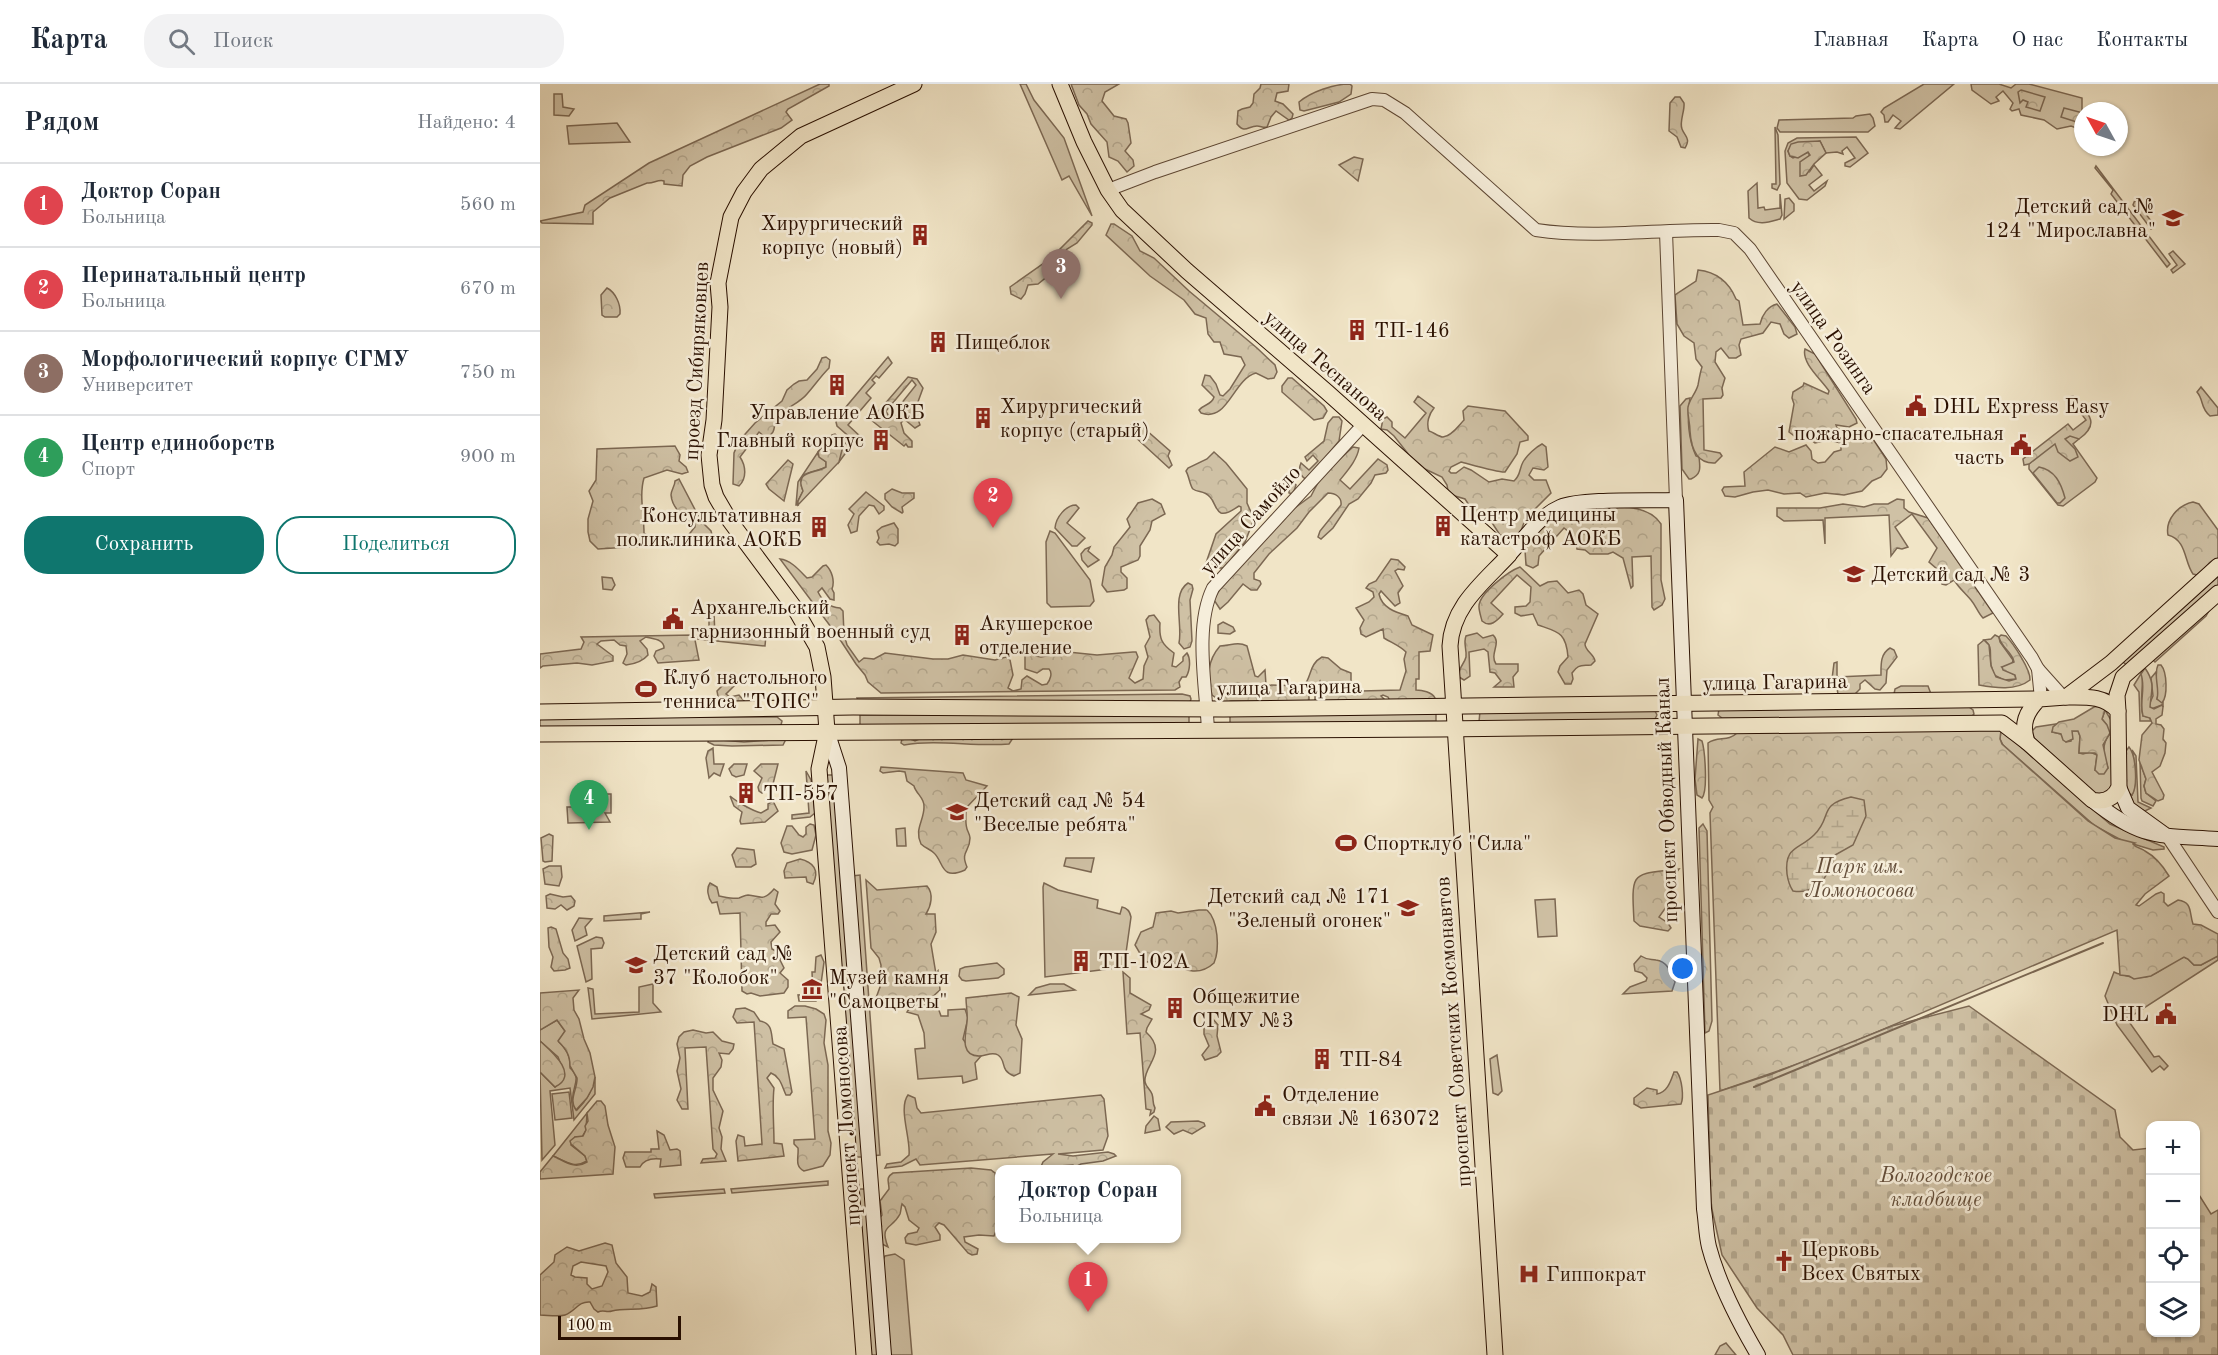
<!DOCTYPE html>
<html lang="ru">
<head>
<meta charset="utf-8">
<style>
	body { margin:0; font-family:"Old Standard TT",serif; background:#f2f2f3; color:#1f2937 }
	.controls { position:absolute; right:18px; bottom:18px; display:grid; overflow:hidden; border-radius:12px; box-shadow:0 2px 4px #0004 }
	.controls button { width:54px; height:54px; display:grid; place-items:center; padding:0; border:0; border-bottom:2px solid #e0e1e3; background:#fff; color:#1f2937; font:30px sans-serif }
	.compass { position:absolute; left:1534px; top:18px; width:54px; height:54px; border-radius:50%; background:#fff; box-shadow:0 2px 4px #0004; rotate:310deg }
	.scale { position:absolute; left:18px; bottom:15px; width:123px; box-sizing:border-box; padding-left:6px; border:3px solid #2a1001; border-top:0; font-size:16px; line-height:21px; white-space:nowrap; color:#2a1001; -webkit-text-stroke:4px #f6eedb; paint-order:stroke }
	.you { position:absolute; left:1143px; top:885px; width:21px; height:21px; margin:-15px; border:4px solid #fff; border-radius:50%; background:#1a73e8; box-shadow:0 0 0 9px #1a73e833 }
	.badge { display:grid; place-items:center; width:39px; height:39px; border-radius:50%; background:#0f766e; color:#fff; font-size:20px; font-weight:700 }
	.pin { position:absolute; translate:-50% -50px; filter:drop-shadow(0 2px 3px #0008) }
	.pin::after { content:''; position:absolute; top:32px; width:21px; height:18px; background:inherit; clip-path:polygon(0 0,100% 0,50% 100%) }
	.popup { position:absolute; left:455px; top:1081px; width:186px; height:78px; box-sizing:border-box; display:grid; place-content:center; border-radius:12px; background:#fff; filter:drop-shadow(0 2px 4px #0005); font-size:20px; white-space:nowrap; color:#747a83 }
	.popup b { font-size:22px; color:#1f2937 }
	.popup::after { content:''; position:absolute; left:50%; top:100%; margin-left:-12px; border:12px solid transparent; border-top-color:#fff }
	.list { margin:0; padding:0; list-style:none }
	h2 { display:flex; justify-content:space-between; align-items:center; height:78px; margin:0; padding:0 24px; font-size:26px }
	h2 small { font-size:20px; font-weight:400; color:#747a83 }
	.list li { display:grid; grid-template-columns:39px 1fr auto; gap:18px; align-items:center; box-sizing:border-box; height:84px; padding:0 24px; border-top:2px solid #e0e1e3 }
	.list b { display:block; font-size:22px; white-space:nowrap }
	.list p { margin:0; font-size:20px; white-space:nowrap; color:#747a83 }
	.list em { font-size:20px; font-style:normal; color:#747a83 }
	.actions { display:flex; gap:12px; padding:18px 24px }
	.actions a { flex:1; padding:14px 0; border:2px solid #0f766e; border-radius:24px; text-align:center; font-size:21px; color:#0f766e }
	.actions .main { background:#0f766e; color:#fff }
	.icon { flex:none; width:33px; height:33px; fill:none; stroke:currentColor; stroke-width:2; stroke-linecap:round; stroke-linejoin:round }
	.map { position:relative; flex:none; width:1678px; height:1271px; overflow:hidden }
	header { display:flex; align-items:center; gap:36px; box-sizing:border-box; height:84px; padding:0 30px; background:#fff; border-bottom:2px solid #e0e1e3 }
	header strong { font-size:28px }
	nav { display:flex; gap:33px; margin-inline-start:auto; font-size:21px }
	.search { width:420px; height:54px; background:#f2f2f3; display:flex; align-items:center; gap:15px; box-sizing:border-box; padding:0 21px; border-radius:24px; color:#747a83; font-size:22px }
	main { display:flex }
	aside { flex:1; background:#fff }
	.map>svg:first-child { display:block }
	.grass { fill:#cfc1a5; stroke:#7c6853; stroke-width:1.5 }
	.forest { fill:url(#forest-crowns); stroke:#7c6853; stroke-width:1.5; fill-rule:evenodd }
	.wetland { fill:url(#wetland-marsh); stroke:#7c6853; stroke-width:1.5 }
	.cemetery { fill:url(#cemetery-stones); stroke:#7c6853; stroke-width:1.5 }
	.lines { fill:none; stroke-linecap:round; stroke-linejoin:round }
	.stream { stroke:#796550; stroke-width:2 }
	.tertiary-casing { stroke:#5c4532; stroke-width:14 }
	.secondary-casing { stroke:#2a1001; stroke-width:16 }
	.primary-casing { stroke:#2a1001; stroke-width:17 }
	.tertiary { stroke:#f6eedb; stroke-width:12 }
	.secondary { stroke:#f6eedb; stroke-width:14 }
	.primary { stroke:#f1e5c7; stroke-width:15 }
	.labels { text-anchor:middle; stroke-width:5; stroke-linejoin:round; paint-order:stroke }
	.poi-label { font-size:21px; fill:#2a1001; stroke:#f6eedb; text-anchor:start }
	.street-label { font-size:21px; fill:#2a1001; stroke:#f6eedb }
	.park-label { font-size:21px; font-style:italic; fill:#644e3a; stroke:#f6eedb }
</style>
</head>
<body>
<header>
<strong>Карта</strong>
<div class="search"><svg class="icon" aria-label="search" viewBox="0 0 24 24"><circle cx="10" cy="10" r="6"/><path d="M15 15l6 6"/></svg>Поиск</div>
<nav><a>Главная</a><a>Карта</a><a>О нас</a><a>Контакты</a></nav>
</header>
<main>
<aside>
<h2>Рядом<small>Найдено: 4</small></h2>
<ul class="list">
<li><span class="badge" style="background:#e0444e">1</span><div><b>Доктор Соран</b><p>Больница</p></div><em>560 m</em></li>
<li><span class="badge" style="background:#e0444e">2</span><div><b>Перинатальный центр</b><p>Больница</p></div><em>670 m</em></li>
<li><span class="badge" style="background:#8d6e63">3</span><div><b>Морфологический корпус СГМУ</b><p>Университет</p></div><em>750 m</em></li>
<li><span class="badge" style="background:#2e9e5b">4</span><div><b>Центр единоборств</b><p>Спорт</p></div><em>900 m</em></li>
</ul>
<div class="actions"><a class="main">Сохранить</a><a>Поделиться</a></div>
</aside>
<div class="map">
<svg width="1678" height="1271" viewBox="0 0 1678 1271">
	<defs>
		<pattern id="forest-crowns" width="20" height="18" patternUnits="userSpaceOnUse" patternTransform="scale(1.5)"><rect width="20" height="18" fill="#cfc1a5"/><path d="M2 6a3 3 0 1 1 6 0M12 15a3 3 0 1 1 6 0" fill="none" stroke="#b2a58c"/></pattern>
		<pattern id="wetland-marsh" width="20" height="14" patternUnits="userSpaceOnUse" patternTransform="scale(1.5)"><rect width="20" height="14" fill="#cfc1a5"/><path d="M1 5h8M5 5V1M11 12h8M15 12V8" fill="none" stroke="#b2a58c"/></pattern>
		<pattern id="cemetery-stones" width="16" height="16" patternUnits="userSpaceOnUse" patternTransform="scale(1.5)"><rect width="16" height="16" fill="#cfc1a5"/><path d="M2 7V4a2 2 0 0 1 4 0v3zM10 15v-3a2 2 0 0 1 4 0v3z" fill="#b2a58c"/></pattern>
	</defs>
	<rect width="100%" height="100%" fill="#f1e5c7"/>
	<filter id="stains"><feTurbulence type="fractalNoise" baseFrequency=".00333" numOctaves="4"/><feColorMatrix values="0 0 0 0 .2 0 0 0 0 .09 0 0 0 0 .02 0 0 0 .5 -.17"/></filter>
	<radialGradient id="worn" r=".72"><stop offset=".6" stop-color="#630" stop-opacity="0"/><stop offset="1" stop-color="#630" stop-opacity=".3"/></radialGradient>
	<g class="grass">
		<path d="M 480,0 L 486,0 L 494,16 L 524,54 L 552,132 L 529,92 L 522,96 Z"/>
		<path d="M 1384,0 L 1414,0 L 1360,45 L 1355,44 L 1361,37 L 1353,31 L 1348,38 L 1345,38 L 1344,31 L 1341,28 L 1344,24 Z"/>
		<path d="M 1431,0 L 1459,0 L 1471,4 L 1476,0 L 1489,0 L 1542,14 L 1542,46 L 1531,42 L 1517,45 L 1504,36 L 1481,31 L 1479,25 L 1472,27 L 1470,25 L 1473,19 L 1463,7 L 1456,13 L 1459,17 L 1451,20 L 1432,6 Z"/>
		<path d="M 14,10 L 22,10 L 23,23 L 34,25 L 29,32 L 14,31 Z"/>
		<path d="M 1330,30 L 1333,34 L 1335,42 L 1328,48 L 1240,48 L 1237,44 L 1239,36 L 1313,34 L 1316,32 Z"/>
		<path d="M 77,39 L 90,58 L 29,60 L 27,42 Z"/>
		<path d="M 1235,43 L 1238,51 L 1240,100 L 1237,106 L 1232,104 L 1232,100 L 1236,100 Z"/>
		<path d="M 1316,53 L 1328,69 L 1310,83 L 1305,82 L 1305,79 L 1315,74 L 1307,63 L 1302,67 L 1303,70 L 1297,68 L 1286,69 L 1280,57 L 1250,64 L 1248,67 L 1250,72 L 1253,74 L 1269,68 L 1270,87 L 1274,81 L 1282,91 L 1269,101 L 1274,107 L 1287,97 L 1285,102 L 1267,116 L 1259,115 L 1247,99 L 1245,67 L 1248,59 L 1257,54 Z"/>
		<path d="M 1556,82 L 1630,180 L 1627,183 L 1571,110 L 1573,106 L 1555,84 Z"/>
		<path d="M 1217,99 L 1218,124 L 1224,123 L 1225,126 L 1240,124 L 1240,110 L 1242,131 L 1240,135 C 1229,138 1218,142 1209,134 L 1208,107 Z"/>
		<path d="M 1249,114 L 1254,120 L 1254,127 L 1244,135 L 1245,115 Z"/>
		<path d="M 1595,116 L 1615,142 L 1611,145 L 1593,121 Z"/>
		<path d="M 1633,167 L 1645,180 L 1633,189 L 1631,186 L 1637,181 L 1629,170 Z"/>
		<path d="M 348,273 L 352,279 L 339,294 L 336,292 L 332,296 L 335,299 L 326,309 L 331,314 L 308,341 L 323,355 L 320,362 L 297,342 L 296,338 L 300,330 Z"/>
		<path d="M 1150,314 C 1147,333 1148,354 1156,372 L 1159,373 C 1160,383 1162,390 1151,395 L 1149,395 L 1142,385 L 1140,322 L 1146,315 Z"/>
		<path d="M 1539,349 L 1539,355 L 1533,360 L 1557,394 L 1555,398 L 1523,422 L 1518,421 L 1489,385 L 1489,380 L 1520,351 Z"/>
		<path d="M 295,350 L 310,363 L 299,378 L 301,360 L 291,358 L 283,362 L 292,351 Z"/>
		<path d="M 278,368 L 278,371 L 286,378 L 286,383 C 275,390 254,385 263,407 L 257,419 L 258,421 L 256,421 L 258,398 Z"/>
		<path d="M 536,421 L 539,424 L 527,439 L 545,454 L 537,462 L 532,462 L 515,444 C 516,433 526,421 536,421 Z"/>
		<path d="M 510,447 L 515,449 L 550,496 L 554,517 L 550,522 L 511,523 L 507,519 L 506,458 Z"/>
		<path d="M 550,463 L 548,467 L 559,476 L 548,483 L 542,476 L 541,470 L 545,465 Z"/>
		<path d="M 1678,488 L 1678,503 L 1587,581 L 1580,576 Z"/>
		<path d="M 62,493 L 72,494 L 75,501 L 72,506 L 63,505 Z"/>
		<path d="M 1670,525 L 1666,532 L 1615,578 L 1612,575 Z"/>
		<path d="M 169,530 L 174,530 L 175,551 L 226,551 L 225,562 L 148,554 L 169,551 Z"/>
		<path d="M 1455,551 L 1459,553 L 1460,558 L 1473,576 L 1472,581 L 1462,583 L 1475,591 L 1476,595 L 1464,596 L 1454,591 C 1453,588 1452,584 1451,581 C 1449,570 1454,563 1444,556 L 1451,555 Z"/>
		<path d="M 1602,588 C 1604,603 1599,617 1603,632 L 1609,633 L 1611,637 L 1600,637 L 1599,608 L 1594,601 Z"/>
		<path d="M 1616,588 L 1619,607 L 1617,615 L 1623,618 L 1623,623 L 1622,621 L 1611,625 L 1609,621 L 1613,612 L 1611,594 Z"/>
		<path d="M 642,610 L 650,612 L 651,615 L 650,618 L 318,617 L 317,614 Z"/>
		<path d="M 1429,623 L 1433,626 L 1434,630 L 1429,635 L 1182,634 L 1178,631 L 1179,625 Z"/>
		<path d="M 896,626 L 896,637 L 690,640 L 690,629 Z"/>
		<path d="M 1565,626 L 1571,636 L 1573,699 L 1567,710 L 1555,710 L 1494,654 L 1492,647 L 1496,643 L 1516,640 L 1512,648 L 1521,650 L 1526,658 L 1531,657 L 1532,647 L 1538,647 L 1540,652 L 1539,669 L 1543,670 L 1550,668 L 1557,671 L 1555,686 L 1568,684 C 1564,672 1561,661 1569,651 L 1566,640 L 1562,635 Z"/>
		<path d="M 940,627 L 1115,627 L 1117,631 L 1115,635 L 1109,637 L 939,638 Z"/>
		<path d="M 649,628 L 649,639 L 320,642 L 320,631 Z"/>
		<path d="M 0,633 L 237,633 L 242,637 L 241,641 L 236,642 L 0,643 Z"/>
		<path d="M 1461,646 L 1570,740 L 1624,763 L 1624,765 L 1613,766 L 1583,757 L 1555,742 L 1463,661 L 1460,655 Z"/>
		<path d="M 1592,666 L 1596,672 L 1598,718 L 1611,724 L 1605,727 L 1594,723 L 1589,710 L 1592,711 C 1598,697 1595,680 1592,666 Z"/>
		<path d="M 1600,678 L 1606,695 L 1604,702 L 1606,709 L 1616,717 L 1613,722 L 1602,717 L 1601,714 Z"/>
		<path d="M 285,691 L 294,691 L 324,1073 L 315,1073 Z"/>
		<path d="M 42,710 L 71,710 L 71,729 L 65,729 L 70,738 L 28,739 L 27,723 L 42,723 Z"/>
		<path d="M 365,744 L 366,762 L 357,762 L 356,745 Z"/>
		<path d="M 526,774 L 554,774 L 551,788 L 524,782 Z"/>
		<path d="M 320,791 L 340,1071 L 332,1072 L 312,792 Z"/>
		<path d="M 504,799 L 518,806 L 558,816 L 557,824 L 580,830 L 582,823 C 588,824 590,828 591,833 L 584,883 L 505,893 L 503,803 Z"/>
		<path d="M 1015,815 L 1017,852 L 998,853 L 995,816 Z"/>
		<path d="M 110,828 L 101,830 L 101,835 L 64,837 L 64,832 Z"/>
		<path d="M 39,834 L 52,835 L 45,843 L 47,851 L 35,857 L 32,846 Z"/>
		<path d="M 56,853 L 62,854 L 64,859 L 62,864 L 51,865 L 52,895 L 46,898 L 37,862 Z"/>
		<path d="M 1678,872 L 1678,876 L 1587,935 L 1614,973 L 1619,972 L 1628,982 L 1624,986 L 1620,982 L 1612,988 L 1577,941 L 1565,912 L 1574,888 C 1579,891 1582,890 1587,892 C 1615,899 1620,882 1644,873 L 1648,875 L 1654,881 L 1661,881 Z"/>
		<path d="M 457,879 L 464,885 L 464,890 L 458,894 L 426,897 L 422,896 L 419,892 L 420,885 L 425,883 Z"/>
		<path d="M 113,900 L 113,919 L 121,928 L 52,935 L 48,904 L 53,905 L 55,930 L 99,928 L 99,903 Z"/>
		<path d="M 510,900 L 524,900 L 535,906 L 489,911 L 496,904 Z"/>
		<path d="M 396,918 L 401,932 L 408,932 L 408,926 L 425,925 L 428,934 L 423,955 L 434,971 L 441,972 L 435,979 L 437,995 L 423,999 L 422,992 L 378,995 L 375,965 L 385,964 L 384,949 L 378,931 L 367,928 L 371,922 Z"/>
		<path d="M 17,936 L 25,947 L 19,958 C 27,965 31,973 30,984 C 43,995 31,1003 33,1016 C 33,1019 36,1022 37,1026 C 46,1017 53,1006 55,993 L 55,1010 L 34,1036 L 30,1004 L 10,1007 L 15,1061 L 2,1076 L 0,988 L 15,1003 L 24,989 L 18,973 L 0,957 L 0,946 Z"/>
		<path d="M 957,971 L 962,1007 L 958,1011 L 953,1009 L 950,975 Z"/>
		<path d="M 47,1029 L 46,1046 L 42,1053 L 35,1053 L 31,1061 L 45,1072 L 47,1077 C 34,1085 25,1077 13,1072 Z"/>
		<path d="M 614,1032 L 618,1035 L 620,1046 L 605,1049 L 606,1042 Z"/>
		<path d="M 288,1097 L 288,1101 L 192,1109 L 191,1105 Z"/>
		<path d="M 184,1105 L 185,1109 L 115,1114 L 114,1110 Z"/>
		<path d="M 316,1105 L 327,1105 L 339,1271 L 328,1271 Z"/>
		<path d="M 355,1170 L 364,1176 L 372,1271 L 348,1271 L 343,1176 L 345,1172 Z"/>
		<path d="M 1186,1259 L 1196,1271 L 1175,1271 L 1180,1262 Z"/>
	</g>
	<g class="forest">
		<path d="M 280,0 L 289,0 L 289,2 L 248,25 L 246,28 L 252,36 L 241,44 L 167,73 L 150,82 L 143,91 L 142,102 L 124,100 L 124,97 C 118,95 113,100 107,99 L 70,114 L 53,128 L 53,140 L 2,139 L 0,137 L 43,128 L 45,121 L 109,79 Z"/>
		<path d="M 531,0 L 579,0 L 565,8 L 562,17 L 574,32 L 586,35 L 588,39 L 591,59 L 585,67 L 593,76 L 594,82 L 587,88 L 578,77 L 569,73 L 567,58 L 551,40 L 547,30 L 539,21 Z"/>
		<path d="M 721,0 L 749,0 L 748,7 L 737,9 L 735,17 L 743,20 L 753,30 L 752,34 L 749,36 L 736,27 L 731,33 L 727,43 C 723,44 721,42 717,42 C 708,42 705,50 697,40 L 698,27 L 702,25 L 710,23 L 713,19 L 714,10 L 720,4 Z"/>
		<path d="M 810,0 L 812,2 L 811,10 L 799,18 L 764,27 L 760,26 L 759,18 C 771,8 793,0 810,0 Z"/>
		<path d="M 1481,6 L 1505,13 L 1500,27 L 1486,23 L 1488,18 L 1483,16 L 1480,19 L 1478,8 Z"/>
		<path d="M 1135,13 L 1140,13 L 1144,19 C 1145,27 1139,38 1142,45 C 1145,53 1151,54 1145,64 L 1141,63 L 1137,53 L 1129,47 L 1130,19 Z"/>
		<path d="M 1524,24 L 1543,29 L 1540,39 L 1521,33 Z"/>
		<path d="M 1280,57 L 1286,69 L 1274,80 L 1266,91 L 1260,92 L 1260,78 L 1270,71 L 1268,68 L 1258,74 L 1250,72 L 1248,67 L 1251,60 L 1258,58 Z"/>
		<path d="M 814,73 L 823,75 L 818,97 L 799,81 Z"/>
		<path d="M 548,137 L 552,139 L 552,141 L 537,159 L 527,165 L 521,172 L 514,187 L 498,200 L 488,201 L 485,210 L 481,215 L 471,210 L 470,203 L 511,174 Z"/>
		<path d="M 571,140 L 574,140 L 592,152 L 600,167 L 614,174 L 649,207 L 717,264 L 735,281 L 737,288 L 734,294 L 728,295 L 716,289 C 693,295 688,339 661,329 L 659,326 C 664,320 672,321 674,313 L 662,301 L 665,291 L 670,292 L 676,300 L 680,311 L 683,312 L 690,305 L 705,281 L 701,273 L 684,270 L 680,258 L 674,258 L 668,250 L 666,234 L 655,230 L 644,216 L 610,192 L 566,151 Z"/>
		<path d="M 1158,186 C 1177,188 1189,198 1196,215 L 1199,217 L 1203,241 L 1220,240 C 1222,231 1228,222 1237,220 L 1255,243 L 1257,250 L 1249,254 L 1244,250 L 1240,240 L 1231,238 L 1223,249 L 1201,255 L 1199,261 L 1201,271 L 1196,274 L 1189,274 L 1181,264 L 1176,268 L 1175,278 L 1185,294 L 1182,304 L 1183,311 L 1181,314 L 1163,315 L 1164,366 L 1180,369 L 1182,372 L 1175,379 C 1156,380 1151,363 1150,347 C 1150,338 1147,331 1148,323 C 1150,314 1156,309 1158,301 C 1159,296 1160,289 1162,283 L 1156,275 L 1154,259 L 1144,252 L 1137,240 L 1135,211 L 1156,197 Z"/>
		<path d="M 67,204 C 75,208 81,220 80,230 L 77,233 L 65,233 L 62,231 L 61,211 Z"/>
		<path d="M 1265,265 L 1275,270 L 1316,335 L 1317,339 L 1309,343 L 1296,341 L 1297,344 L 1314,354 L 1333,355 L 1346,375 L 1347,385 L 1341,393 L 1332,397 L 1322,407 L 1304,411 L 1285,409 L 1266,413 L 1260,409 L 1244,410 L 1228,406 L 1213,408 L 1195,413 L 1185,412 L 1182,406 L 1184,403 L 1205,402 L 1204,388 L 1235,363 L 1249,368 L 1266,361 L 1271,367 L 1272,375 L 1278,379 L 1285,378 L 1294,368 L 1301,366 L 1301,359 L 1288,356 L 1275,359 L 1267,353 L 1257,354 L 1249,348 L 1254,320 L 1252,314 L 1253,308 L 1263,302 L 1264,299 L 1288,310 L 1289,307 C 1282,296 1261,279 1265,265 Z"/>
		<path d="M 286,273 L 290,276 L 289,284 C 281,292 275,301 267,310 C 259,320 244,324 237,334 C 232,343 238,347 226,354 L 219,348 L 200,373 C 206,382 207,394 199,402 L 193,400 L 194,369 L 199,357 L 215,339 L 242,317 L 247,306 L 254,300 L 259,297 L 267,296 L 277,285 L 282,274 Z"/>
		<path d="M 368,293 L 377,295 L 383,304 L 375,326 L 380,341 L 375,344 L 364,335 L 361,339 L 364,349 L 372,357 L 372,363 L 368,363 L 366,360 L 364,362 L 331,336 ZM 372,296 L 376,301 L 357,325 L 348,331 L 346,327 Z"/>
		<path d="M 748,294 L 752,294 L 784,322 L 787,327 L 783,334 L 774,336 L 742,308 L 742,302 Z"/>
		<path d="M 1661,303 L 1678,324 L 1678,331 L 1670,332 C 1660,324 1664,316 1657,308 Z"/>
		<path d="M 878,312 L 894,324 C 889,330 886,339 889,347 C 893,348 899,353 903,353 C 912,352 919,341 924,336 L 923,327 L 928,322 L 965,327 L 988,352 L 988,356 L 980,358 L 977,370 L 965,388 C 960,389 929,380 921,378 L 911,383 L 909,387 L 911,389 L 916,389 L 924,383 L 931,386 L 949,398 L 962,395 L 974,397 C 981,391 979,385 983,378 C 987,371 996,363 1002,360 L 1006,363 L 1008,383 L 1004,386 L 993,384 L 989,391 L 994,396 L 1006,396 L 1011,409 L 993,427 L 987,430 L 981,447 L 976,452 L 970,454 L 960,451 L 947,431 L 935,430 L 925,415 L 915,412 L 908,407 L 907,401 L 902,393 L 885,385 L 869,371 L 854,352 L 847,346 L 841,345 L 843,335 L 847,333 L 852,338 L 852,343 L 865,354 L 886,329 L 874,318 Z"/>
		<path d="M 1533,312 C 1547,328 1562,339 1539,355 L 1530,352 L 1525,355 L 1535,365 L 1538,373 L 1530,377 L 1518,368 L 1515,360 L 1489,380 L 1484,381 L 1483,375 L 1528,340 L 1533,346 L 1546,336 L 1529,313 Z"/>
		<path d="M 793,333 L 799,333 L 802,337 L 799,357 L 767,396 C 760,392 758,386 761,379 L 769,386 L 778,377 L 773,371 L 767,377 L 765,373 L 784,357 L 788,339 Z"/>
		<path d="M 593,339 L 598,339 L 630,367 L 628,372 L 632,381 L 629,384 L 592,350 L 588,344 Z"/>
		<path d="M 291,358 L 303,362 L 299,378 L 258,421 L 258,417 L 263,407 C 254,386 275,390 286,383 L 286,378 L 279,373 L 278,368 L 283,362 Z"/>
		<path d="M 135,362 L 140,371 L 139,377 L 146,383 L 148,388 L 142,390 L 127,386 L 104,394 C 99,411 104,431 104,449 C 108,453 135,459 141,457 C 147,455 151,447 155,443 L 155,439 C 144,436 132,423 131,411 C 131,406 135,402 135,397 L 139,395 L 161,437 L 171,447 L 173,455 L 171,458 L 58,465 L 50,457 L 48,448 L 48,435 L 53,417 L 49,407 L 56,396 L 57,365 Z"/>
		<path d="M 813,363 L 819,364 C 817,376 808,386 800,396 L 810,405 L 838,375 L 847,381 L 848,386 L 846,389 L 835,391 L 831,399 L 818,415 L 809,420 L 793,444 L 781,455 L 778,453 L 780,447 L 801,421 C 802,413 795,409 788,409 L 769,428 L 757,444 L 729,470 L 714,489 L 714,495 L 720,497 L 721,500 L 717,506 L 711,506 L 703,500 L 688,518 L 680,525 L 674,516 L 680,505 L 741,434 L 771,412 L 782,391 Z"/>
		<path d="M 674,368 L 686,379 L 707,405 L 707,419 L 714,435 L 705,458 L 684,484 L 678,484 L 669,488 L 665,487 L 665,482 L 676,450 L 701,427 L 701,423 L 699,422 C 694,425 687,431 681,429 C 675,426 675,418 670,413 C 664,406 658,409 653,405 C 650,402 649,392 646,387 L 648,384 L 667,375 Z"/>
		<path d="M 248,376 L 253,380 L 244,417 L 229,405 L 226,400 Z"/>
		<path d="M 1499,383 C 1515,386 1521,399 1525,414 L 1520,419 L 1517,419 L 1493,389 Z"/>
		<path d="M 749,392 L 756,401 L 753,410 L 749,409 L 749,406 L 743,401 L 745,394 Z"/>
		<path d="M 352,405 L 362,409 L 374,409 L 374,414 L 362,423 L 363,428 L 362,429 L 352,423 L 345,415 L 345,410 Z"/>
		<path d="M 326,408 L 344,422 L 344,426 L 339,430 L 334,422 L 329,421 L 319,432 L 317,447 L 311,449 L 308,441 L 314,430 L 309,425 Z"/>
		<path d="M 612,415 L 621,420 L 625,430 L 612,437 L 610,446 L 600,462 L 600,472 L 598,476 L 581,483 L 581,488 L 587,494 L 587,504 L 584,506 L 567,508 L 562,501 L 565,483 L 572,471 L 574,463 L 590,443 L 587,435 L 598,419 Z"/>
		<path d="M 1357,415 L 1364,416 L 1364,424 L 1369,428 L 1388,434 L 1453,529 L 1443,534 C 1438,529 1436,522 1431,516 C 1425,509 1419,504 1414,496 L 1406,501 L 1402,500 L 1397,485 L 1389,478 L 1397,464 L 1372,430 L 1355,443 L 1368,463 L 1362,465 L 1357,464 L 1351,472 L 1349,431 L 1285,434 L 1285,460 L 1283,436 L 1244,437 L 1237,432 L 1237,424 L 1280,424 L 1303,420 L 1324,423 L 1334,420 L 1348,420 Z"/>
		<path d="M 1653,418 L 1659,420 L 1678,446 L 1678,477 L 1657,491 L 1653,490 C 1644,478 1647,456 1628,451 C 1625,436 1638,421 1653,418 Z"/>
		<path d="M 1079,423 C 1095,423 1112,426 1121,440 L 1121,496 L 1125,515 L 1122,521 L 1114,526 L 1112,523 L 1111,472 L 1092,473 L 1093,502 L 1091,504 L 1083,474 L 1073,468 L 1068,470 L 1050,470 L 1045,466 L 1037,465 L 1036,457 L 1031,455 L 1034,452 L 1024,444 L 999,472 L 998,481 L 993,484 L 986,481 L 985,466 C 990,460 991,455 994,449 C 1002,436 1036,426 1051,425 C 1061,425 1069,426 1079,423 Z"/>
		<path d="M 354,439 L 358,445 L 358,459 L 355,462 L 349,460 L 340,461 L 337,458 L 339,454 L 337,447 L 342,443 Z"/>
		<path d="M 240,475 C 251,476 260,487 267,494 L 272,493 L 283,482 L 286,481 C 292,487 295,497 292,505 L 294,509 L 294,516 L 290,515 L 282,504 L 278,508 C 283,518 289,523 300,524 L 303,527 L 304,550 L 307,561 L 319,578 L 324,574 L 334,575 L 345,569 L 393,575 L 408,575 L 423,571 L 455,576 L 466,573 L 470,576 L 473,591 L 468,604 L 473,607 L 481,605 L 482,596 L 487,592 L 502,601 L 507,600 C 510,596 513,589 509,585 L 503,585 L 497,589 L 485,585 L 485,570 L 491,565 L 496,572 L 501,573 L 528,568 L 557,571 L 593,568 L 596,568 L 598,573 L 589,594 L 595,599 L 603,595 L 604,582 L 608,573 L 605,562 L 610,553 L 606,536 L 609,532 L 614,531 L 620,539 C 619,554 621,560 634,569 L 632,582 L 636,583 L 643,577 L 643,573 L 647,569 C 651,575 650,587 646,593 L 642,593 L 639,598 L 640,603 L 635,606 L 341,609 L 328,598 L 325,591 L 316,580 L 297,551 Z"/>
		<path d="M 851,475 L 858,476 L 865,483 L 864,486 L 858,485 L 855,487 L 863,502 L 858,509 L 860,519 L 855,522 L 841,507 L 839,510 C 842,524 855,528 868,532 L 872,541 L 893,551 L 890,567 L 879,568 L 879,595 L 876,595 L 876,606 C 882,606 892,608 895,614 L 894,616 C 878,616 865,616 850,617 L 848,613 L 843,611 L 841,612 L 844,615 L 841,618 L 775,617 L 775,612 C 780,608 787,610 792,605 L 782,603 L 780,597 L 776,604 L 769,609 L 769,618 L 691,617 L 684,619 L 672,611 C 667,592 667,577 680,562 C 690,562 697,557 707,562 L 715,592 L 718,593 L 725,586 L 726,601 L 764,602 C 772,592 769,580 782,573 L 788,574 L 801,585 L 811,589 L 811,604 L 814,610 L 821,607 L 860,606 L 866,587 L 864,575 L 866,568 C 860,562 852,559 844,554 L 843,545 L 826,553 L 821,550 L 820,544 L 824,536 L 816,524 L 829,518 L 834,513 L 833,508 L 826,504 L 829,500 L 836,497 Z"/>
		<path d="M 980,483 L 1000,502 L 1008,498 L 1017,497 L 1028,509 L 1039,506 L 1043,510 L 1046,521 L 1058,530 L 1045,560 C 1045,567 1054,570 1055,577 L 1051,581 C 1041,582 1038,580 1032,589 L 1033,595 L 1031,600 L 1025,600 L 1018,588 L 1020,582 L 1028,573 C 1026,548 1018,548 998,541 L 993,530 L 981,532 L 975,529 L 975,523 L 986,522 L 990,518 L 991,503 L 977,491 L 951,519 L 963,530 C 957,537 950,544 942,537 C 941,533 939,527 939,523 C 938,510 969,487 980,483 Z"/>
		<path d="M 648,499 L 652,501 L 653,505 L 650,516 L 652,557 L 650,563 L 644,565 L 639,559 C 643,540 631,510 648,499 Z"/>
		<path d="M 683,538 L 693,543 L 695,547 L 690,550 L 678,549 L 678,541 Z"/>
		<path d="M 937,549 L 943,554 L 953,551 C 962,559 949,570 956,580 L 978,580 L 978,587 L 973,593 L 974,603 L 954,603 L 961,597 L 955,589 L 950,588 L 948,568 L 944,565 L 929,568 L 930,592 L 924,596 L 919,593 C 918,583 924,581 926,573 C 927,566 923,559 926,552 Z"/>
		<path d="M 154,551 L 159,576 L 118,579 L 114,572 L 116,567 L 124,564 C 124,555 113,555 106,553 L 100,557 L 107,565 L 108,571 C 103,577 95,580 86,581 L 83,579 L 87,570 L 86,562 L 80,561 L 74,556 L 61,557 L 57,560 L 73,572 L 73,577 L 52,581 L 37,579 L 3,582 L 0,584 L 0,570 L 41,565 L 44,558 L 41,553 Z"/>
		<path d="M 1461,551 L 1466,552 C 1473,559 1491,586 1490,596 C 1476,607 1455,604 1439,601 L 1438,561 L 1444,556 L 1449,561 L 1451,582 L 1456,593 L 1469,597 L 1476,595 L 1475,591 L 1463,586 L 1462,583 L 1474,578 C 1472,567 1461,564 1459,553 Z"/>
		<path d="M 1350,564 L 1354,566 L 1357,573 L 1347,586 L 1346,599 L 1340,606 L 1335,605 L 1325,596 L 1320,600 L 1320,605 L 1315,610 L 1298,610 L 1296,599 L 1292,595 L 1294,579 L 1297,578 L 1297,593 L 1341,591 C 1341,581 1340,570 1350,564 Z"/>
		<path d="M 1618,581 L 1621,581 C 1627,588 1628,612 1622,619 L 1617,615 C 1620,604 1613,592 1618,581 Z"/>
		<path d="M 1605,584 C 1616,600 1611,607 1610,623 L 1614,625 L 1622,621 L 1623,623 L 1622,631 L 1616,635 L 1616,640 L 1621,641 L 1624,645 L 1623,655 L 1626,659 L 1625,669 L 1620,682 L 1612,688 L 1624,711 L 1623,715 L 1618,717 L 1606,709 L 1604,702 L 1606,695 L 1599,676 L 1602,651 L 1612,639 L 1610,634 L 1603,632 C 1599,617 1606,604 1601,590 Z"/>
		<path d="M 183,601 L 195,601 L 186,610 L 190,613 L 199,611 L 205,618 L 179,618 L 177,607 Z"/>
		<path d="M 1361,602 L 1388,602 L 1391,610 L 1354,610 L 1355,605 Z"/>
		<path d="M 1560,622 L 1565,626 L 1562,635 L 1567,641 L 1570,649 L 1563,661 L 1568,684 L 1564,690 L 1559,690 L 1555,686 L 1557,671 L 1555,669 L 1539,669 L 1540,652 L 1538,647 L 1532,647 L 1533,655 L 1526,658 L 1523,656 L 1521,650 L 1512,648 L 1513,643 L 1519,638 L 1534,635 L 1554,623 Z"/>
		<path d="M 1461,646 L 1460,655 L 1462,660 L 1548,737 L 1575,754 L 1595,759 L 1593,760 C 1596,764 1601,764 1605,767 C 1616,773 1623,782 1629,792 L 1605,810 L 1596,821 L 1599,822 L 1616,810 L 1621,808 L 1624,810 L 1624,818 L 1628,822 L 1638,816 C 1653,818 1649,829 1653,840 L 1661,841 L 1678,850 L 1678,872 L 1661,881 L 1654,881 L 1648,875 L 1644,873 L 1611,892 L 1594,895 L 1589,892 L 1580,891 L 1577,846 L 1278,973 L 1180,1007 L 1170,729 L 1173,723 L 1169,716 L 1168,659 C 1178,652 1188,658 1197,649 Z"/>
		<path d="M 384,653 L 473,654 L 469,660 C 434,663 398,655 364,661 L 361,659 L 362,655 L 369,654 L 375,657 Z"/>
		<path d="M 169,655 L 204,658 L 246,655 L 243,661 L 192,662 L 174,661 L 168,658 Z"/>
		<path d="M 1158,655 L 1162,657 C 1165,667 1168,707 1162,714 L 1157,711 L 1155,695 Z"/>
		<path d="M 1589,663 C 1596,671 1598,702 1592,711 L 1586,707 L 1586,667 Z"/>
		<path d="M 173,664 L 174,680 L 184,680 L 180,692 L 174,689 L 169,694 L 166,674 L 168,667 Z"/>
		<path d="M 194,680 L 207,680 L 204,691 L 196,693 L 192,691 L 189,685 Z"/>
		<path d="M 221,680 L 238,680 L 233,700 L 222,709 L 219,707 L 218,703 L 222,694 L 214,687 Z"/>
		<path d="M 341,683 L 423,689 L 426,696 L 447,702 L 426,724 C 426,731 425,739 427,745 C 428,748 430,751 430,754 C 430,768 420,767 427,783 L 425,786 C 400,797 404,778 394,769 C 390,765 385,764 381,760 C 374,745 384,737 384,723 C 385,714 376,710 374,702 L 367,697 L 365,688 L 359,687 L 343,689 L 340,687 Z"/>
		<path d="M 266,687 L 271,696 L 275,729 L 270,733 L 252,735 L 252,731 L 269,729 Z"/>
		<path d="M 190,712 C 197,718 213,727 221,729 L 228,725 L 228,720 L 233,717 L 238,727 L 225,738 L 201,740 L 200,737 L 202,728 L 194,722 Z"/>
		<path d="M 270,740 L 274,741 L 276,751 L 272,766 L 252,770 L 244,768 L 241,759 L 247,742 L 252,742 L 259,751 L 263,753 L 266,750 L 266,743 Z"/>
		<path d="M 1163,740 L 1167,747 L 1172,937 L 1169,947 L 1165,949 L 1159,744 Z"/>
		<path d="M 9,750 L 13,752 L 12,777 L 5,778 L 3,777 L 1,754 Z"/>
		<path d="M 197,764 L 214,766 L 216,780 L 211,783 L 196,783 L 192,771 Z"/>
		<path d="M 260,775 C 273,778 280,786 273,800 L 267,798 L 266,793 L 245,794 L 244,787 L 247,779 Z"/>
		<path d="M 9,782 L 21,782 L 22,793 L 19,802 L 5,800 L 3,785 Z"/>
		<path d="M 1139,785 L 1136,789 L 1131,791 L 1129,819 L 1119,833 L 1128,839 L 1131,844 L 1128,847 L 1100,842 L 1094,837 C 1091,785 1092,791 1139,785 Z"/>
		<path d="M 326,796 L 337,806 L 387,802 C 394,810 391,822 386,830 L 395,830 L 396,848 L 391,860 L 396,890 L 398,887 L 400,906 L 390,915 L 340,922 L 336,914 L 340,903 L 341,881 L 339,874 L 331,864 Z"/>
		<path d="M 170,799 L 177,803 L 179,812 C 185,813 193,815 199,814 C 202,813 205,811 208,811 C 220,812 223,818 234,805 L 238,808 L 235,820 L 240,827 L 238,830 L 231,830 L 226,838 L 226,842 L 235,841 L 240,848 L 231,858 L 232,865 L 241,870 L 240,876 L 244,884 L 240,889 L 248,896 L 248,903 L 244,909 L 220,912 L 211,909 L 207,910 L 202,907 L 200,829 L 180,830 L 177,818 L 172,819 C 168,814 166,804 170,799 Z"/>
		<path d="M 10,810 L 23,813 L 31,812 L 35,817 L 34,822 L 27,826 L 21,821 L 15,825 L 7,824 L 6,812 Z"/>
		<path d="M 659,826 L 667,826 C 678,836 680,865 674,879 C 661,891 645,889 632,877 L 605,878 L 595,861 L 601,848 L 613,843 L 616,829 L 631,827 L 638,829 Z"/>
		<path d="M 11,843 L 16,845 L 23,869 L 28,875 L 30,884 L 25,886 L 14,887 L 11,883 L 13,873 L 9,863 L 8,844 Z"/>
		<path d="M 281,871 L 284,878 L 279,914 L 276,917 L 259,917 L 258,911 L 273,910 L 272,888 L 275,888 L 276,873 Z"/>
		<path d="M 1101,872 C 1107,876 1109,875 1116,876 C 1127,877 1131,888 1135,898 L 1132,907 L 1083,910 L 1090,903 L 1106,897 L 1107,894 L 1102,889 L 1095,887 L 1094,880 Z"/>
		<path d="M 583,888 L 590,894 L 590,909 L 611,921 L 609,926 L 601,930 L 612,935 L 607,944 L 606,948 C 629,969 603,981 605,998 C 606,1003 610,1005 612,1010 C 614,1016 612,1019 615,1024 L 614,1028 L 610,1031 L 611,1026 L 606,1025 L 600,949 L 587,950 Z"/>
		<path d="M 39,906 L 33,914 L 34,926 L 39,935 L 44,955 L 50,969 L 55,993 L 53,1003 L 47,1014 L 36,1026 C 28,1016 38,1004 37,994 L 30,982 C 30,971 26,965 18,957 L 25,947 L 17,936 L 0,946 L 0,909 Z"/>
		<path d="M 471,909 L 479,913 L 476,941 L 482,955 L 480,989 L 474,992 C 459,986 467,977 458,971 C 452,967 446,972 439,972 C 419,972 426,949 427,938 C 428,930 426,922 426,914 Z"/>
		<path d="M 255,922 L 265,922 L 276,925 L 284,930 L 286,936 L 284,959 L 288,981 L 288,1047 L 291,1059 L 290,1071 L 283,1082 L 264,1087 C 254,1082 259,1073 258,1064 L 254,1060 L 254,1056 L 275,1055 L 266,933 L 248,934 L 248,927 Z"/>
		<path d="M 205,924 L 214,928 L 220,937 C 233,939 231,950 233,960 L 244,965 L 252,1008 L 250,1011 L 246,1011 C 242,1003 241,993 231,989 L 227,994 L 234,1004 C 232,1022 234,1040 234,1059 L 242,1060 L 244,1072 L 198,1077 L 196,1057 L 198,1051 L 204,1053 L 205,1062 L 222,1060 L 214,938 L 197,939 L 193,933 L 196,925 Z"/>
		<path d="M 670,935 L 673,935 L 678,941 L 677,952 L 681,968 L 677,972 L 665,976 L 662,971 L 669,962 L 664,950 L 664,941 Z"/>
		<path d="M 153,946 L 166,949 L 173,948 L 182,957 L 194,960 L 193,965 L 189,970 L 179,969 L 182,976 L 181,983 L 173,994 L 173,1006 L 183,1027 L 179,1044 L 182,1053 L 181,1065 L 186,1077 L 161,1079 L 163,1075 L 175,1074 L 177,1070 L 173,1065 L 166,963 L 145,964 L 148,1025 L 142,1025 L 137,1016 L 141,1005 L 137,987 L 140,974 L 137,960 L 139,953 L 144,948 Z"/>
		<path d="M 0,957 C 11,967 40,991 15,1003 L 0,988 Z"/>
		<path d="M 1134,988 L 1137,988 C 1142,995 1144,1013 1141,1020 L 1101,1024 L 1094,1020 L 1094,1014 L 1107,1004 L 1117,1006 L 1117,1010 C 1128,1008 1131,996 1134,988 Z"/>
		<path d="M 29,1008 L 32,1034 L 15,1036 L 12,1010 Z"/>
		<path d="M 368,1011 L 375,1014 L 377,1024 L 381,1029 L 561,1011 L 564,1015 L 568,1052 L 563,1066 L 518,1070 L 533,1072 L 568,1068 L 574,1070 L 576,1072 L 563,1077 L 541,1080 L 539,1081 L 541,1082 L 534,1084 L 533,1081 L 519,1082 L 519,1085 L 500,1085 L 503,1078 L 513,1070 L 380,1081 L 376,1075 L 362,1082 L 345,1084 L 347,1080 L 361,1078 L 369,1071 C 371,1055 358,1024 368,1011 Z"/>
		<path d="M 57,1017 L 61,1017 L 65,1022 L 68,1041 L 75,1063 L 73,1090 L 0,1095 L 0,1088 L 13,1072 C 25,1077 34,1086 47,1078 L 45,1072 L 31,1060 L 30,1057 L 35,1053 L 43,1052 L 46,1046 L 45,1042 L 48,1037 L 47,1029 Z"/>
		<path d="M 658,1037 L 664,1039 L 665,1042 L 652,1050 L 643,1046 L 634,1050 L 626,1043 L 631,1038 Z"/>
		<path d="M 117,1047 L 124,1051 L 130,1066 L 137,1065 L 140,1067 L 141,1081 L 120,1083 L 121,1075 C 113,1074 104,1075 100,1083 L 86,1083 L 83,1074 L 85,1068 L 111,1068 L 111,1065 L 119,1065 Z"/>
		<path d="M 431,1084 L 451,1086 L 455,1089 L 459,1109 L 459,1148 L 456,1147 L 454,1152 L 439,1151 L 424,1153 L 425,1158 L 438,1165 L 437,1170 L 432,1171 L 428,1169 L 404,1141 L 399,1139 L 395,1143 L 400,1151 L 400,1156 L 376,1161 L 366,1159 L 365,1154 L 368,1150 L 377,1148 L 379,1144 L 369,1136 L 365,1123 L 362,1120 C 361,1123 361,1127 360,1130 C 352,1146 339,1140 348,1163 L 342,1160 L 339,1135 L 342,1131 L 340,1117 L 349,1105 C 349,1097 345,1094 353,1089 Z"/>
		<path d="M 65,1159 L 72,1161 L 76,1179 L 87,1193 L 88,1209 L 102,1212 L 110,1208 L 112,1200 L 116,1203 L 117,1222 C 102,1227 86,1224 72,1227 C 66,1229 64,1225 58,1228 L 54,1225 L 50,1218 C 38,1217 35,1228 25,1231 C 18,1233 7,1231 0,1231 L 0,1191 L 14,1178 L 15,1171 L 27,1163 L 39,1167 ZM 41,1178 L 66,1182 L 68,1188 L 62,1202 L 52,1205 L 47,1200 L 47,1194 L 35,1193 L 31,1191 L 33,1182 Z"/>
	</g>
	<path class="wetland" d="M 1311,713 L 1324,716 L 1326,732 L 1313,761 L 1295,771 C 1289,791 1277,811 1253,807 C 1249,801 1248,797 1247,790 C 1244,762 1259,766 1274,751 C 1293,733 1277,721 1311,713 Z"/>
	<path class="cemetery" d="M 1429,922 L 1575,1026 L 1580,1053 L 1593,1066 L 1610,1064 L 1610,1248 L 1656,1248 L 1656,1106 L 1671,1130 L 1678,1126 L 1678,1271 L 1253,1271 L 1243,1251 L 1217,1224 L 1182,1171 L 1171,1121 L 1168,1011 L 1232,990 L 1352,942 Z"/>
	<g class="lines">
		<path class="stream" d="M 1214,1003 L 1563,859"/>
		<defs>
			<g id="tertiary">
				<path d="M 568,106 L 615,88 L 832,15 L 844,16 L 865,29 L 996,146 C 1056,155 1118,145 1179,146 L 1194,149 L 1210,165 L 1492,574 L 1498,585 L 1524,614"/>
				<path d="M 1126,148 L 1136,416"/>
				<path d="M 1498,585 L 1501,615"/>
				<path d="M 668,646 C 666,603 654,543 673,504 L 823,341"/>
				<path d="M 1628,753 L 1678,828"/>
			</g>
			<g id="secondary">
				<path d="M 969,471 C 984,455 999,432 1020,423 C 1042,414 1108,417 1136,416 L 1164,1125 C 1166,1138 1166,1151 1169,1163 C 1179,1201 1198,1237 1218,1271"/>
				<path d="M 287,647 L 299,684 L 344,1271"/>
				<path d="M 1579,703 L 1588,724 L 1624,750"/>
				<path d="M 1552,716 C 1602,756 1617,751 1678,755"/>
			</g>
			<g id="primary">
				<path d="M 520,0 L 544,58 L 568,106 L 582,126 L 647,187 L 787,308 L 969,471 C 943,499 912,522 910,562 L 955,1271"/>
				<path d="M 1526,613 C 1545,613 1564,611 1578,627 L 1579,703 C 1574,715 1564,719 1552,716 L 1487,658 C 1481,640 1486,628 1499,615 Z"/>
				<path d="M 1526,613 L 1571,579 L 1678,482"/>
				<path d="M 1578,627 L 1577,611 L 1583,593 L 1678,509"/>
				<path d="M 0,628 L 313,623 L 684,625 L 1499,615"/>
				<path d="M 0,650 L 900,645 L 1462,639 L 1487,658"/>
				<path d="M 324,1271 L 279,685 L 287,647 L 283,593 L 277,563 L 254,523 L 190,437 L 176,413 L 172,401 L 169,371 L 174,336 L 180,223 L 178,199 L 191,133 L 204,108 L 221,85 L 261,52 L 374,0"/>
			</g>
		</defs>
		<use href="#tertiary" class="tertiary-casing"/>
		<use href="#secondary" class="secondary-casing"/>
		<use href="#primary" class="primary-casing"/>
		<use href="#tertiary" class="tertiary"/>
		<use href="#secondary" class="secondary"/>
		<use href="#primary" class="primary"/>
	</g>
	<defs>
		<symbol id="school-bare" viewBox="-9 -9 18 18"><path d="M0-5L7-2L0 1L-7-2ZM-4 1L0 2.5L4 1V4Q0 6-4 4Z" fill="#8f2418" stroke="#f6eedb" stroke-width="2.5" paint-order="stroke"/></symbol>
		<symbol id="building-bare" viewBox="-9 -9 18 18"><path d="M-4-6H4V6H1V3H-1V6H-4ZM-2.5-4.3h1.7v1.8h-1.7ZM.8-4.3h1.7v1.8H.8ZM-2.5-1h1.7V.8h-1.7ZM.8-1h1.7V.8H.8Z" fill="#8f2418" stroke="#f6eedb" stroke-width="2.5" paint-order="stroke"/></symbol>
		<symbol id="civic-bare" viewBox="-9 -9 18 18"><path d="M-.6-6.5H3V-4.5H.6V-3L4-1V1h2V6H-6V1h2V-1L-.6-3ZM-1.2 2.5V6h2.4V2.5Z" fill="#8f2418" stroke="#f6eedb" stroke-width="2.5" paint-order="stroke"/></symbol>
		<symbol id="stadium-bare" viewBox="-9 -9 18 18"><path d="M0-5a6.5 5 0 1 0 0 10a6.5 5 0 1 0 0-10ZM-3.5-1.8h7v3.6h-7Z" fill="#8f2418" stroke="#f6eedb" stroke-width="2.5" paint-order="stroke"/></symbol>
		<symbol id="museum-bare" viewBox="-9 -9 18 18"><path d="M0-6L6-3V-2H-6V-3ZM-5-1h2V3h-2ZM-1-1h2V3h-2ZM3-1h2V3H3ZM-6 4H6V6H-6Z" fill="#8f2418" stroke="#f6eedb" stroke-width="2.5" paint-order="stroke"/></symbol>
		<symbol id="church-bare" viewBox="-9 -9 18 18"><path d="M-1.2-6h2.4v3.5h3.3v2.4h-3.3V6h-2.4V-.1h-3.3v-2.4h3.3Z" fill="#8f2418" stroke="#f6eedb" stroke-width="2.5" paint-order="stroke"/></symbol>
		<symbol id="hospital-bare" viewBox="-9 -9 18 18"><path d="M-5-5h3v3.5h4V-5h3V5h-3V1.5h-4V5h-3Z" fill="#8f2418" stroke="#f6eedb" stroke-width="2.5" paint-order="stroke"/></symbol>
	</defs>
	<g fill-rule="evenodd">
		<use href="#school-bare" x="1618" y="119" width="30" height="30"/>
		<use href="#building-bare" x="365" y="136" width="30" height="30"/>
		<use href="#building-bare" x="802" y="231" width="30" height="30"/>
		<use href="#building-bare" x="383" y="243" width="30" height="30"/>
		<use href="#building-bare" x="282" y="286" width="30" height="30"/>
		<use href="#civic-bare" x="1361" y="307" width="30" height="30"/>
		<use href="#building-bare" x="428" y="319" width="30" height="30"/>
		<use href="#building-bare" x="326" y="341" width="30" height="30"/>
		<use href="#civic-bare" x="1466" y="346" width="30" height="30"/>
		<use href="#building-bare" x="888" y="427" width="30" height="30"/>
		<use href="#building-bare" x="264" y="428" width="30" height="30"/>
		<use href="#school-bare" x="1299" y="475" width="30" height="30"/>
		<use href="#civic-bare" x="118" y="520" width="30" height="30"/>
		<use href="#building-bare" x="407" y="536" width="30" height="30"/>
		<use href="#stadium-bare" x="91" y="590" width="30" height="30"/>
		<use href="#building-bare" x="191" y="694" width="30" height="30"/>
		<use href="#school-bare" x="402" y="713" width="30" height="30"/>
		<use href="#stadium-bare" x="791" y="744" width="30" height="30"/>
		<use href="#school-bare" x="853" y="809" width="30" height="30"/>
		<use href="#building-bare" x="526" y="862" width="30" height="30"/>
		<use href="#school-bare" x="81" y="866" width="30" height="30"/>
		<use href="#museum-bare" x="257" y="890" width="30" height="30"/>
		<use href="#building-bare" x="620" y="909" width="30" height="30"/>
		<use href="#civic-bare" x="1611" y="915" width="30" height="30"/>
		<use href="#building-bare" x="767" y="960" width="30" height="30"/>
		<use href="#civic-bare" x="710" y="1007" width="30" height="30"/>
		<use href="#church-bare" x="1229" y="1162" width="30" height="30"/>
		<use href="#hospital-bare" x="974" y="1175" width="30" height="30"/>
	</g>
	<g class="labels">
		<g class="poi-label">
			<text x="1616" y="129" text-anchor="end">Детский сад №<tspan x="1616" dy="24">124 "Мирославна"</tspan></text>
			<text x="363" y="146" text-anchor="end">Хирургический<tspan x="363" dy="24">корпус (новый)</tspan></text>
			<text x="834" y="253">ТП-146</text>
			<text x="415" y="265">Пищеблок</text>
			<text x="460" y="329">Хирургический<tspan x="460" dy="24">корпус (старый)</tspan></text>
			<text x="1393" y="329">DHL Express Easy</text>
			<text x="297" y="335" text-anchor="middle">Управление АОКБ</text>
			<text x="1464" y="356" text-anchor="end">1 пожарно-спасательная<tspan x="1464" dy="24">часть</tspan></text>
			<text x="324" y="363" text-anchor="end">Главный корпус</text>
			<text x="920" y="437">Центр медицины<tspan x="920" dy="24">катастроф АОКБ</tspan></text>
			<text x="262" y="438" text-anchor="end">Консультативная<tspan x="262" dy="24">поликлиника АОКБ</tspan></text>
			<text x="1331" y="497">Детский сад № 3</text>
			<text x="150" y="530">Архангельский<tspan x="150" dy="24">гарнизонный военный суд</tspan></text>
			<text x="439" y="546">Акушерское<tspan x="439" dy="24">отделение</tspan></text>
			<text x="123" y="600">Клуб настольного<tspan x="123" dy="24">тенниса "ТОПС"</tspan></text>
			<text x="223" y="716">ТП-557</text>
			<text x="434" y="723">Детский сад № 54<tspan x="434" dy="24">"Веселые ребята"</tspan></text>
			<text x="823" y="766">Спортклуб "Сила"</text>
			<text x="851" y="819" text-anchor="end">Детский сад № 171<tspan x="851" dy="24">"Зеленый огонек"</tspan></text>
			<text x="113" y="876">Детский сад №<tspan x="113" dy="24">37 "Колобок"</tspan></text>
			<text x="558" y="884">ТП-102А</text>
			<text x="289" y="900">Музей камня<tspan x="289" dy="24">"Самоцветы"</tspan></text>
			<text x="652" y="919">Общежитие<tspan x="652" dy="24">СГМУ №3</tspan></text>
			<text x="1609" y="937" text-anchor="end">DHL</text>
			<text x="799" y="982">ТП-84</text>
			<text x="742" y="1017">Отделение<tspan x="742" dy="24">связи № 163072</tspan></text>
			<text x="1261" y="1172">Церковь<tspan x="1261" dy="24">Всех Святых</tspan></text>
			<text x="1006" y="1197">Гиппократ</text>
		</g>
		<g class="street-label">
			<text transform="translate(1294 253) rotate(55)" y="7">улица Розинга</text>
			<text transform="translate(156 277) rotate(-87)" y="7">проезд Сибиряковцев</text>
			<text transform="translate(786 281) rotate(41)" y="7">улица Теснанова</text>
			<text transform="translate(710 436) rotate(-48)" y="7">улица Самойло</text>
			<text transform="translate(1235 598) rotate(-1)" y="7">улица Гагарина</text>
			<text transform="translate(749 603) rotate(-1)" y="7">улица Гагарина</text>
			<text transform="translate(1126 716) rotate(-92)" y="7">проспект Обводный Канал</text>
			<text transform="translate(913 948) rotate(-94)" y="7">проспект Советских Космонавтов</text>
			<text transform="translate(306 1042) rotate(-94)" y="7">проспект Ломоносова</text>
		</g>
		<g class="park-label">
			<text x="1320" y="789">Парк им.<tspan x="1320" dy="24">Ломоносова</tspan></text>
			<text x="1396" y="1098">Вологодское<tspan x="1396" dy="24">кладбище</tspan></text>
		</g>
	</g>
	<rect width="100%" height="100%" filter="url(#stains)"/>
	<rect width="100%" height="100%" fill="url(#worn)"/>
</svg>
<div class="controls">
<button>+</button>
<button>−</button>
<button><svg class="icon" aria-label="locate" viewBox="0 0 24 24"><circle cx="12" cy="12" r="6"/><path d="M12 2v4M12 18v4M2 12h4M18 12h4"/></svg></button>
<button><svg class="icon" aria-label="layers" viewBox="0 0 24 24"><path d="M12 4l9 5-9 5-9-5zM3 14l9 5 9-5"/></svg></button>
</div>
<svg class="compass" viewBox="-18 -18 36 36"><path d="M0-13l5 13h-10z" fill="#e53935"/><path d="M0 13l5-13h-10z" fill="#747a83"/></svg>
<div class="scale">100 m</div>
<div class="you"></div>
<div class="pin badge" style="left:548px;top:1228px;background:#e0444e">1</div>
<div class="popup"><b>Доктор Соран</b>Больница</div>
<div class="pin badge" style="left:453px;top:444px;background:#e0444e">2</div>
<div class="pin badge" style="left:521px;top:215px;background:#8d6e63">3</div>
<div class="pin badge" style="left:49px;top:746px;background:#2e9e5b">4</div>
</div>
</main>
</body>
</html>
